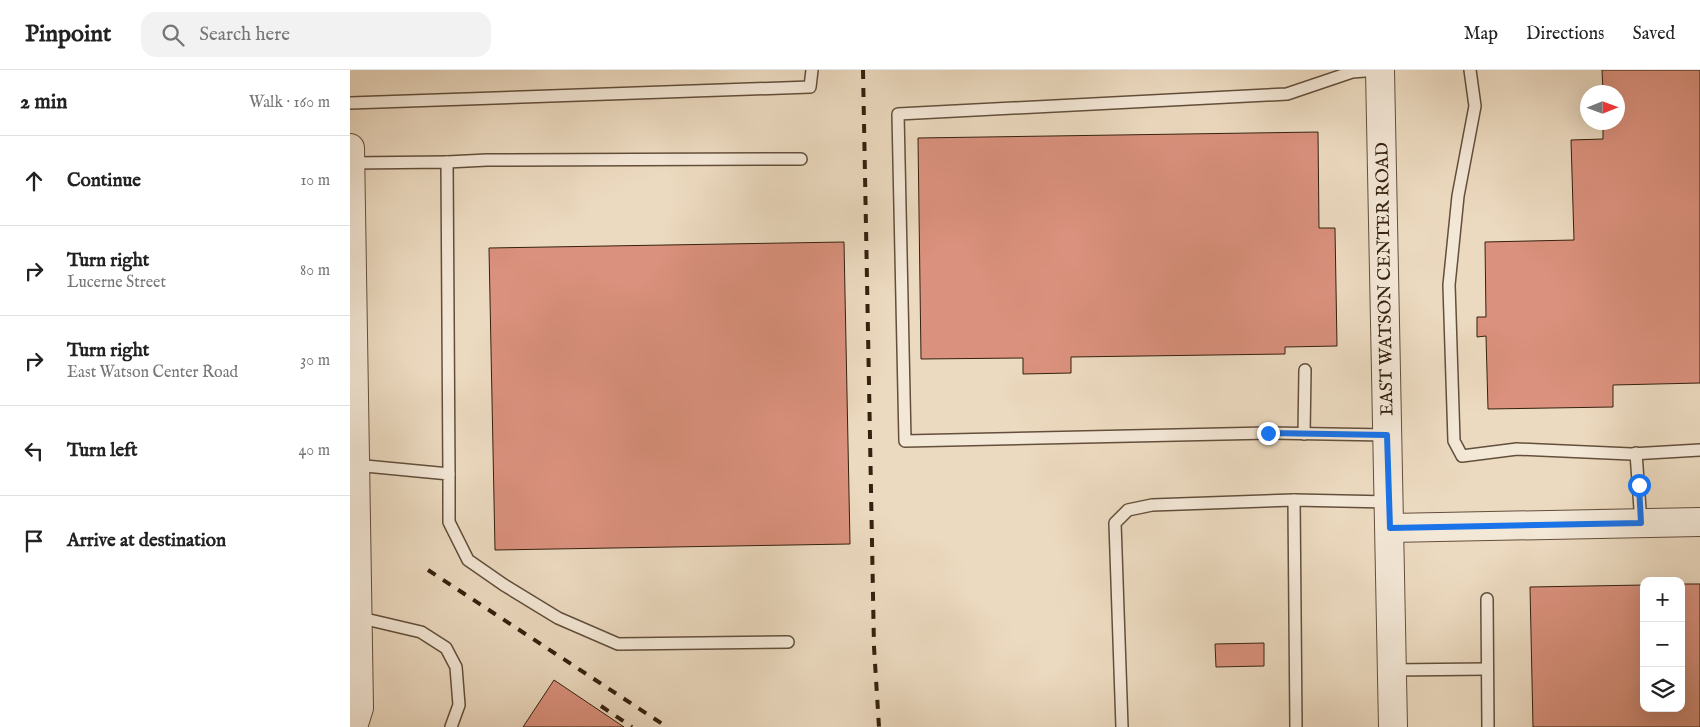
<!DOCTYPE html>
<html lang="en">
<head>
<meta charset="utf-8">
<style>
	body { margin:0; font-family:"IM FELL English",serif; background:#f2f2f2; color:#222 }
	.controls { position:absolute; right:15px; bottom:15px; display:grid; overflow:hidden; border-radius:10px; box-shadow:0 5px 20px #0002 }
	.controls button { width:45px; height:45px; display:grid; place-items:center; padding:0; border:0; border-bottom:1px solid #e0e0e0; background:#fff; color:#222; font:25px sans-serif }
	.compass { position:absolute; left:1230px; top:15px; width:45px; height:45px; border-radius:50%; background:#fff; box-shadow:0 5px 20px #0002; rotate:89deg }
	.stop { position:absolute; width:15px; height:15px; margin:-11px; border:4px solid #1a73e8; border-radius:50%; background:#fff }
	.stop.end { background:#1a73e8; border-color:#fff; box-shadow:0 1px 5px #0008 }
	.list { margin:0; padding:0; list-style:none }
	h2 { display:flex; justify-content:space-between; align-items:center; height:65px; margin:0; padding:0 20px; font-size:21px }
	h2 small { font-size:16px; font-weight:400; color:#767676 }
	.list li { display:grid; grid-template-columns:32px 1fr auto; gap:15px; align-items:center; box-sizing:border-box; height:90px; padding:0 20px; border-top:1px solid #e0e0e0 }
	.list b { display:block; font-size:19px; white-space:nowrap }
	.list p { margin:0; font-size:16px; white-space:nowrap; color:#767676 }
	.list em { font-size:16px; font-style:normal; color:#767676 }
	.icon { flex:none; width:28px; height:28px; fill:none; stroke:currentColor; stroke-width:2; stroke-linecap:round; stroke-linejoin:round }
	.map { position:relative; flex:none; width:1350px; height:657px; overflow:hidden }
	header { display:flex; align-items:center; gap:30px; box-sizing:border-box; height:70px; padding:0 25px; background:#fff; border-bottom:1px solid #e0e0e0 }
	header strong { font-size:24px }
	nav { display:flex; gap:28px; margin-inline-start:auto; font-size:18px }
	.search { width:350px; height:45px; background:#f2f2f2; display:flex; align-items:center; gap:12px; box-sizing:border-box; padding:0 18px; border-radius:15px; color:#767676; font-size:19px }
	main { display:flex }
	aside { flex:1; background:#fff }
	.map>svg:first-child { display:block }
	.building { fill:#da917d; stroke:#35210f }
	.lines { fill:none; stroke-linecap:round; stroke-linejoin:round }
	.service-casing { stroke:#634f3b; stroke-width:14 }
	.tertiary-casing { stroke:#634f3b; stroke-width:30 }
	.service { stroke:#f3e7d6; stroke-width:11 }
	.tertiary { stroke:#f3e7d6; stroke-width:28 }
	.rail { stroke:#35210f; stroke-width:4; stroke-dasharray:9 9; stroke-linecap:butt }
	.route { stroke:#1a73e8; stroke-width:6 }
	.labels { text-anchor:middle; stroke-width:5; stroke-linejoin:round; paint-order:stroke }
	.street-label { font-size:18px; fill:#35210f; stroke:#f3e7d6 }
</style>
</head>
<body>
<header>
<strong>Pinpoint</strong>
<div class="search"><svg class="icon" aria-label="search" viewBox="0 0 24 24"><circle cx="10" cy="10" r="6"/><path d="M15 15l6 6"/></svg>Search here</div>
<nav><a>Map</a><a>Directions</a><a>Saved</a></nav>
</header>
<main>
<aside>
<h2>2 min<small>Walk · 160 m</small></h2>
<ul class="list">
<li><svg class="icon" aria-label="ahead" viewBox="0 0 24 24"><path d="M12 20V5M6 11l6-6 6 6"/></svg><div><b>Continue</b></div><em>10 m</em></li>
<li><svg class="icon" aria-label="right" viewBox="0 0 24 24"><path d="M7 20v-9h11M14 6l5 5-5 5"/></svg><div><b>Turn right</b><p>Lucerne Street</p></div><em>80 m</em></li>
<li><svg class="icon" aria-label="right" viewBox="0 0 24 24"><path d="M7 20v-9h11M14 6l5 5-5 5"/></svg><div><b>Turn right</b><p>East Watson Center Road</p></div><em>30 m</em></li>
<li><svg class="icon" aria-label="left" viewBox="0 0 24 24"><path d="M17 20v-9H6M10 6l-5 5 5 5"/></svg><div><b>Turn left</b></div><em>40 m</em></li>
<li><svg class="icon" aria-label="arrive" viewBox="0 0 24 24"><path d="M6 21V4h12l-3 4 3 4H6"/></svg><div><b>Arrive at destination</b></div></li>
</ul>
</aside>
<div class="map">
<svg width="1350" height="657" viewBox="0 0 1350 657">
	<rect width="100%" height="100%" fill="#ecdac0"/>
	<filter id="stains"><feTurbulence type="fractalNoise" baseFrequency=".004" numOctaves="4"/><feColorMatrix values="0 0 0 0 .2 0 0 0 0 .09 0 0 0 0 .02 0 0 0 .5 -.17"/></filter>
	<radialGradient id="worn" r=".72"><stop offset=".6" stop-color="#630" stop-opacity="0"/><stop offset="1" stop-color="#630" stop-opacity=".3"/></radialGradient>
	<g class="building">
		<path d="M 1252,0 L 1350,0 L 1350,313 L 1263,315 L 1263,337 L 1138,339 L 1136,266 L 1127,267 L 1127,247 L 1136,247 L 1135,172 L 1224,170 L 1221,70 L 1253,69 L 1253,52 L 1268,52 L 1268,22 L 1253,22 Z"/>
		<path d="M 968,62 L 969,158 L 985,158 L 987,276 L 935,277 L 935,284 L 721,287 L 721,303 L 673,304 L 673,288 L 571,289 L 568,68 Z"/>
		<path d="M 494,172 L 500,474 L 145,480 L 139,178 Z"/>
		<path d="M 1331,514 L 1350,514 L 1350,657 L 1183,657 L 1180,517 L 1294,515 L 1294,638 L 1331,638 Z"/>
		<path d="M 914,573 L 914,596 L 866,597 L 865,574 Z"/>
		<path d="M 204,610 L 274,657 L 173,657 Z"/>
	</g>
	<g class="lines">
		<defs>
			<g id="service">
				<path d="M 1028,0 L 1002,2 L 937,24 L 548,44 L 555,371 L 918,363 L 1037,365"/>
				<path d="M 1120,0 L 1125,36 L 1108,126 L 1099,215 L 1104,371 L 1112,386 L 1167,379 L 1281,384 L 1350,380"/>
				<path d="M 0,33 L 460,17 L 462,0"/>
				<path d="M 97,92 L 137,90 L 451,89"/>
				<path d="M 0,93 L 97,92 L 99,404"/>
				<path d="M 954,364 L 955,300"/>
				<path d="M 1286,383 L 1291,453"/>
				<path d="M 5,395 L 99,404 L 99,452 L 118,490 L 154,515 L 208,548 L 268,574 L 438,572"/>
				<path d="M 944,430 L 946,657"/>
				<path d="M 1137,529 L 1138,657"/>
				<path d="M 7,547 L 71,562 L 96,578 L 106,597 L 109,635 L 101,657"/>
				<path d="M 1042,600 L 1137,599"/>
				<path d="M 772,657 L 765,453 L 778,440 L 802,435 L 944,430 L 1039,432"/>
			</g>
			<g id="tertiary">
				<path d="M 1030,0 L 1043,657"/>
				<path d="M 0,78 L 9,638 L 3,657"/>
				<path d="M 1040,458 L 1350,452"/>
			</g>
		</defs>
		<use href="#service" class="service-casing"/>
		<use href="#tertiary" class="tertiary-casing"/>
		<use href="#service" class="service"/>
		<use href="#tertiary" class="tertiary"/>
		<g class="rail">
			<path d="M 513,0 L 524,577 L 529,657"/>
			<path d="M 78,500 L 317,657"/>
			<path d="M 251,636 L 282,657"/>
		</g>
	</g>
	<g class="lines">
		<path class="route" d="M 918,363 L 1037,365 L 1040,458 L 1291,453 L 1289,415"/>
	</g>
	<g class="labels">
		<g class="street-label">
			<text transform="translate(1034 209) rotate(-91)" y="6">EAST WATSON CENTER ROAD</text>
		</g>
	</g>
	<rect width="100%" height="100%" filter="url(#stains)"/>
	<rect width="100%" height="100%" fill="url(#worn)"/>
</svg>
<div class="controls">
<button>+</button>
<button>−</button>
<button><svg class="icon" aria-label="layers" viewBox="0 0 24 24"><path d="M12 4l9 5-9 5-9-5zM3 14l9 5 9-5"/></svg></button>
</div>
<svg class="compass" viewBox="-18 -18 36 36"><path d="M0-13l5 13h-10z" fill="#e53935"/><path d="M0 13l5-13h-10z" fill="#767676"/></svg>
<div class="stop" style="left:1289px;top:415px"></div>
<div class="stop end" style="left:918px;top:363px"></div>
</div>
</main>
</body>
</html>
